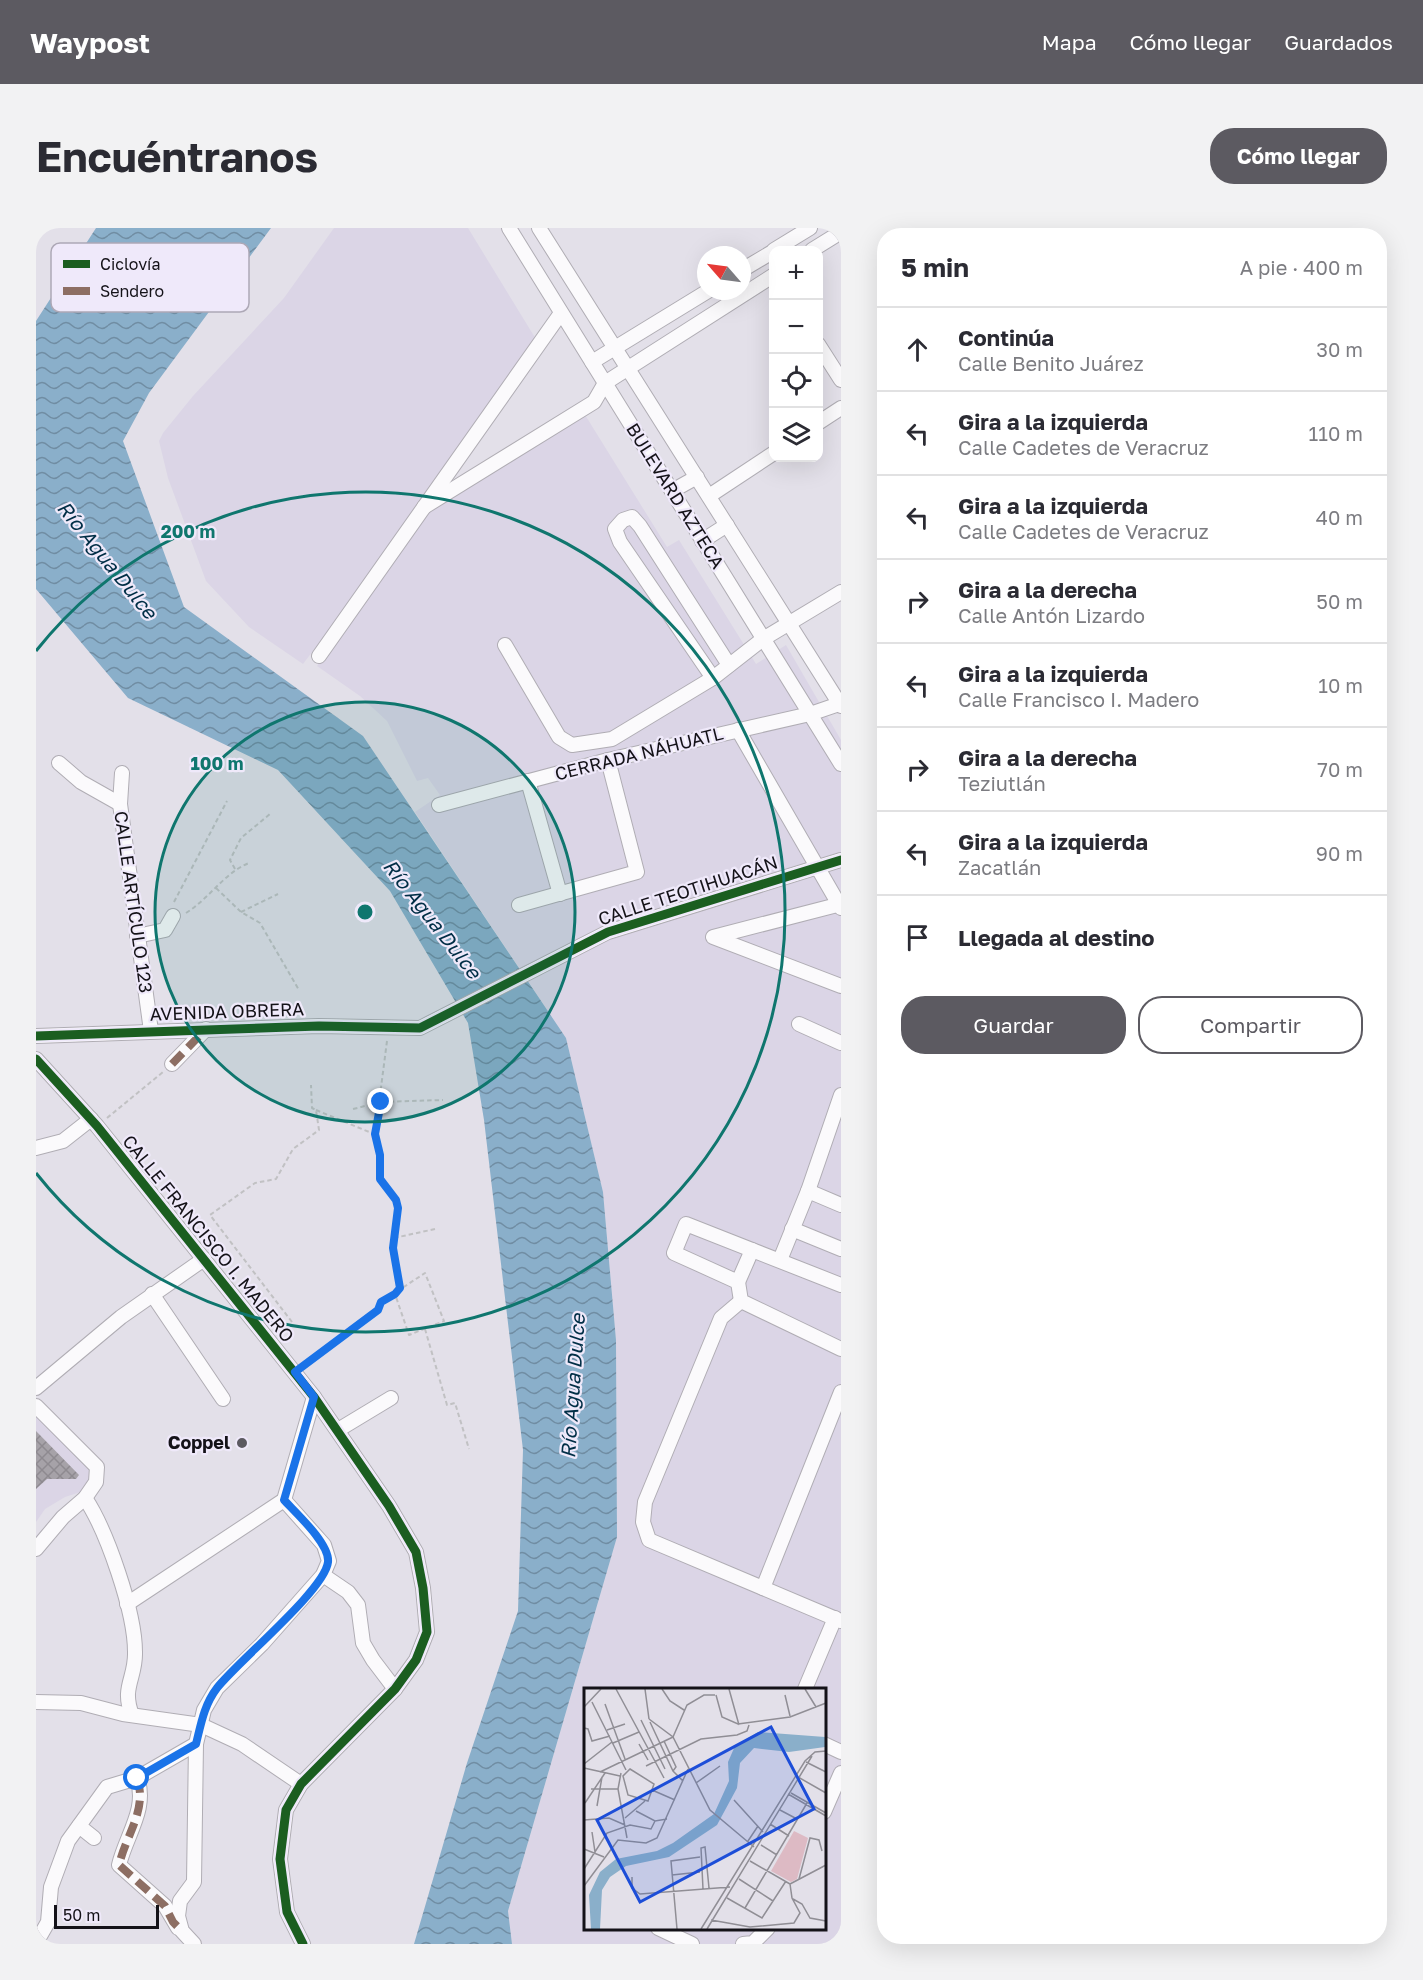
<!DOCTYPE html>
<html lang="es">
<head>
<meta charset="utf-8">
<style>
	body { margin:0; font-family:"Golos Text",sans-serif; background:#f2f2f3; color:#2b2b33 }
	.controls { position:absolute; right:18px; top:18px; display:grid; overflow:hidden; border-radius:12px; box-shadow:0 6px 24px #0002 }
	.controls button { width:54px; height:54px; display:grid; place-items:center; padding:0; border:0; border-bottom:2px solid #e1e1e2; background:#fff; color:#2b2b33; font:30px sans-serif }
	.compass { position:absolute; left:661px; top:18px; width:54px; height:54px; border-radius:50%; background:#fff; box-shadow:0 6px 24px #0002; rotate:298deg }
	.scale { position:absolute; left:18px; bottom:15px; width:105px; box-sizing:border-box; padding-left:6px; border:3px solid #141218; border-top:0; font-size:16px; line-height:21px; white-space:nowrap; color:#141218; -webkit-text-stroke:4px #efe9fa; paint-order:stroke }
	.stop { position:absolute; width:18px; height:18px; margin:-14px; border:4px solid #1a73e8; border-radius:50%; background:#fff }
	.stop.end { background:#1a73e8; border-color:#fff; box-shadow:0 2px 6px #0008 }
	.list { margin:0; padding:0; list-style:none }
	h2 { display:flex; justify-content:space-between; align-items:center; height:78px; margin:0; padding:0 24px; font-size:26px }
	h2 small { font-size:20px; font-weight:400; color:#7c7c81 }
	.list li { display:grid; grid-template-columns:39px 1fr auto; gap:18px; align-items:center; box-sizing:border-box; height:84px; padding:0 24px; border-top:2px solid #e1e1e2 }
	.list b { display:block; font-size:22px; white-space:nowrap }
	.list p { margin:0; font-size:20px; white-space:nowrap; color:#7c7c81 }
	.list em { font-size:20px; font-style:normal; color:#7c7c81 }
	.actions { display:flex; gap:12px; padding:18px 24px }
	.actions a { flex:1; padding:14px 0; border:2px solid #5c5a61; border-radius:24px; text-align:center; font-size:21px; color:#5c5a61 }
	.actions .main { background:#5c5a61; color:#fff }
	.icon { flex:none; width:33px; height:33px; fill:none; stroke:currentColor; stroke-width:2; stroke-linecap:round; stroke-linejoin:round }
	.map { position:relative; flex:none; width:805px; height:1716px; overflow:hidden; border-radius:24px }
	header { display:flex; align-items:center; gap:36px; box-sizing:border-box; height:84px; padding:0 30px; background:#5c5a61; color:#fff }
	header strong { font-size:28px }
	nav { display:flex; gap:33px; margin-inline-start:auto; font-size:21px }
	.intro { display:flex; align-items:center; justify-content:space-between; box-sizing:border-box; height:144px; padding:0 36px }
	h1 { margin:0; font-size:42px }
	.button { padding:15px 27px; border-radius:24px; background:#5c5a61; color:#fff; font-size:21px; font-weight:700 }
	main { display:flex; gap:36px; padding:0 36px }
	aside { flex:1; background:#fff; border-radius:24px; box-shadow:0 6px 24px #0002 }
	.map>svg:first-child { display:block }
	.built { fill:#dbd5e6; fill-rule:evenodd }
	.water { fill:url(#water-waves) }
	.building { fill:url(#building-cross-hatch) }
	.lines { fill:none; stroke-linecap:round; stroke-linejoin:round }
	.minor-casing { stroke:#b0adb4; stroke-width:16 }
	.path { stroke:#c1c1c3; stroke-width:2; stroke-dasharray:4.5 3; stroke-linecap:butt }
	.minor { stroke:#fbfafc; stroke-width:14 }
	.quiet { stroke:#8d6e63; stroke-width:8; stroke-dasharray:15 8; stroke-linecap:butt }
	.cycleway-casing { stroke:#efe9fa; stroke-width:13 }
	.cycleway { stroke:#1b5e20; stroke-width:9 }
	.route { stroke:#1a73e8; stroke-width:8 }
	.ring { fill:none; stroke:#0f766e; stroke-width:3 }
	.poi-dot { fill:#5c5a61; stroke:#efe9fa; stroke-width:2 }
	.labels { text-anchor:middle; stroke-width:4.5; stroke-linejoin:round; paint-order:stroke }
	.street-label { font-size:18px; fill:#141218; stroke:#efe9fa }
	.poi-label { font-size:18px; font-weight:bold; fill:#141218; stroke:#efe9fa; text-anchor:end }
	.water-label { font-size:20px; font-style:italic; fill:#002e46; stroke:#efe9fa }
	.inset-road { fill:none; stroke:#908e95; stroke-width:1.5 }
	.view { fill:#1d4ed8; fill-opacity:0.15; stroke:#1d4ed8; stroke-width:3 }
	.inset-edge { fill:none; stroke:#141218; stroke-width:3 }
	.key { fill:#efe9fa; stroke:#ada8b6; stroke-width:1.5 }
	.key-label { font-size:16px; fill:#141218 }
	.centre { fill:#0f766e; stroke:#efe9fa; stroke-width:3 }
	.ring-label { font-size:18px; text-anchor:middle; font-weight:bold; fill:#0f766e; stroke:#efe9fa; stroke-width:4.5; stroke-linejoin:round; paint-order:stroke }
</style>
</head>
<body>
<header>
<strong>Waypost</strong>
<nav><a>Mapa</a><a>Cómo llegar</a><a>Guardados</a></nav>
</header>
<div class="intro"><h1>Encuéntranos</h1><a class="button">Cómo llegar</a></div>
<main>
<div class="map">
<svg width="805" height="1716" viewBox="0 0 805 1716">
	<defs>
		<pattern id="water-waves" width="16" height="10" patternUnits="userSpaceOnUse" patternTransform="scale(1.5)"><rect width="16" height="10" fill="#8aafca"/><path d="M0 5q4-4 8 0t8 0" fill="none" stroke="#708da3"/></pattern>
		<pattern id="building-cross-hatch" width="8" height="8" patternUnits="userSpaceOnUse" patternTransform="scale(1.5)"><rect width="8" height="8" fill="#a6a2a8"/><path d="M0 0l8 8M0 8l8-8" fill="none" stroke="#8e8a90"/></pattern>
	</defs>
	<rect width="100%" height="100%" fill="#e3e0e9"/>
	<g class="built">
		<path d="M 298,0 L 432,0 L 506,121 L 267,436 L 213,399 L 170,353 L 132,250 L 123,213 L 127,205 L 157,168 L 248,70 Z"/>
		<path d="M 546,182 L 631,319 L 643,312 L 720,436 L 750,417 L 805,512 L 805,1716 L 476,1716 L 472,1683 L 581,1309 L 580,1112 L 567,964 L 530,810 L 379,584 L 404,567 L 392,550 L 381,553 L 351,493 L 324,468 L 281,438 L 396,273 ZM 550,1461 L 788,1461 L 788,1700 L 550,1700 Z"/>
		<path d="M 0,1184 L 5,1193 L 62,1231 L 51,1262 L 29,1269 L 9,1281 L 0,1294 Z"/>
	</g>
	<path class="water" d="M 60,0 L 235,0 L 113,165 L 87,213 L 148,379 L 327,508 L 530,810 L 567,964 L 580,1112 L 581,1309 L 472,1683 L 476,1716 L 378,1716 L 431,1535 L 482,1383 L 487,1222 L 448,892 L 432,795 L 354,663 L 242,542 L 92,470 L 0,361 L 0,93 Z"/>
	<path class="building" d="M 0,1203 L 43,1247 L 40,1251 L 11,1251 L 0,1261 Z"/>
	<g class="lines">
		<defs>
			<g id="minor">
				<path d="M 473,0 L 805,536"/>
				<path d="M 503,0 L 805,478"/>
				<path d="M 738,22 L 774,0"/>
				<path d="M 776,22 L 805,4"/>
				<path d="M 706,42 L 738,23"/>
				<path d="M 782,116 L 805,152"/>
				<path d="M 556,134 L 672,63"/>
				<path d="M 782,195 L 805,180"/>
				<path d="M 636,263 L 661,249"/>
				<path d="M 673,268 L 738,225"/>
				<path d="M 388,279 L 558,174 L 569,155 L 738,47"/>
				<path d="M 666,313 L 691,297"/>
				<path d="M 469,417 L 523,509 L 536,517 L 576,511 L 677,450 L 727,411 L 805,364"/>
				<path d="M 283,428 L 525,85"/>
				<path d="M 677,450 L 584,314 L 579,301 L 587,292 L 596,289 L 604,298 L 693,437"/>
				<path d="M 702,502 L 805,680"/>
				<path d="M 23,535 L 45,554 L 84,576"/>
				<path d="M 86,545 L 84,576 L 115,803"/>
				<path d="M 492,553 L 524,666"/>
				<path d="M 403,577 L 572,532 L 774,486 L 803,476"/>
				<path d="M 805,676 L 677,709 L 805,758"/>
				<path d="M 483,677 L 601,644 L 572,532"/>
				<path d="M 101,708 L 129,702 L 137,688"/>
				<path d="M 763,796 L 805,815"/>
				<path d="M 0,808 L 283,798 L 384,800 L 572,704 L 805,632"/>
				<path d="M 0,831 L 61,898 L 278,1169 L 353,1278 L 380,1324 L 387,1360 L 391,1404 L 380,1432 L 359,1461 L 265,1556 L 250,1582 L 244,1631 L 251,1684 L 267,1716"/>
				<path d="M 136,836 L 170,801"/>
				<path d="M 0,920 L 27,913 L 55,891"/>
				<path d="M 772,963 L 805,867"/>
				<path d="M 756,1001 L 805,1021"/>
				<path d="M 744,1032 L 772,963 L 805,977"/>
				<path d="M 702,1054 L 716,1022"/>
				<path d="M 805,1057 L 650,996 L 638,1025 L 702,1054 L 705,1073 L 805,1121"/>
				<path d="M 116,1066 L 187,1171"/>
				<path d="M 705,1073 L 685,1090 L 609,1274 L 607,1294 L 613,1312 L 805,1393"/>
				<path d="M 0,1160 L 85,1089 L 168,1031"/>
				<path d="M 0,1178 L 61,1239 L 60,1254 L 49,1270 L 27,1289 L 0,1321"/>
				<path d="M 302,1202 L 355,1170"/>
				<path d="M 49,1270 C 71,1303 99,1384 99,1424 C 100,1450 85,1459 96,1487"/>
				<path d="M 287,1347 L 312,1364 L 322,1377 L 327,1415 L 337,1432 L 359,1461"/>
				<path d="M 727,1360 L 805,1164"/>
				<path d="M 91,1376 L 248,1272 L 278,1169"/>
				<path d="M 769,1461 L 799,1390"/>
				<path d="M 0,1474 L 45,1475 L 87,1486 L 165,1497 L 206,1516 L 265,1556"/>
				<path d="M 788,1516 L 805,1524"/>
				<path d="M 101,1550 C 112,1581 90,1607 83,1637 L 129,1678 L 142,1700"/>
				<path d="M 788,1584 L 805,1545"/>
				<path d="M 43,1598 L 58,1610"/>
				<path d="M 622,1700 L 656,1716"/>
				<path d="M 0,1715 L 12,1694 L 15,1659 L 32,1613 L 71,1559 L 101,1550 L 160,1516"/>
				<path d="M 158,1716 L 146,1703 L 142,1688 L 144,1673 L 158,1654 L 160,1516 L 168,1482 L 181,1460 L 226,1416 L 287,1347 L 293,1333 L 288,1317 L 248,1272"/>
				<path d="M 707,1716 L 717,1715 L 732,1700"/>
			</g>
		</defs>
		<use href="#minor" class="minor-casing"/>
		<g class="path">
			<path d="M 199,641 L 194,632 L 205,610 L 234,586"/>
			<path d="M 180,660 L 205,684 L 224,695 L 263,762"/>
			<path d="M 138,674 L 191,573"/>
			<path d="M 205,684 L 242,666"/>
			<path d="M 150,685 C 174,670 188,645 213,635"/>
			<path d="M 351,813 L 339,906 L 344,927 L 344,951 L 360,972 L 362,980 L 357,1021 L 364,1060"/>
			<path d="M 317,881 L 345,874 L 407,872"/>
			<path d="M 280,882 L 338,906"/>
			<path d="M 71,890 L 127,844"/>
			<path d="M 358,1010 L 399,1001"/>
			<path d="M 256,1094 L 174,987 L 219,955 L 240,951 L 257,921 L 283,902 L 280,882 L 276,880 L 275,857"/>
			<path d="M 389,1101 L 411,1177 L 419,1175 L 433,1221"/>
			<path d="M 268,1137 L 342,1082 L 345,1074 L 389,1045 L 408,1093 L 373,1107 L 359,1066"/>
		</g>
		<use href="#minor" class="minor"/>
		<g class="quiet">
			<path d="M 136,836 L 170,801"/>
			<path d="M 101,1550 C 112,1581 90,1607 83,1637 L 129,1678 L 137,1694 L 146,1703"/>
		</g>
		<defs>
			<g id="cycleway">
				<path d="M 0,808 L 283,798 L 384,800 L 572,704 L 805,632"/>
				<path d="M 0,831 L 61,898 L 278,1169 L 353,1278 L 380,1324 L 387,1360 L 391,1404 L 380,1432 L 359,1461 L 265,1556 L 250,1582 L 244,1631 L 251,1684 L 267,1716"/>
			</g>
		</defs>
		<use href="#cycleway" class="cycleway-casing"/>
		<use href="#cycleway" class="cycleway"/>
	</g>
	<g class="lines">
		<path class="route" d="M 101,1550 L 160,1516 C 165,1496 168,1477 181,1460 C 201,1434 289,1362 292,1334 C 294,1316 260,1285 248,1272 L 278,1169 L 259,1144 L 342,1082 L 345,1074 L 359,1066 L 364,1060 L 357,1020 L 362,980 L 360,972 L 344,951 L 344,927 L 339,906 L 345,874"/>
	</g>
	<circle cx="329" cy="684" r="210" fill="#0f766e" fill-opacity=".12"/>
	<g class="ring">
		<circle cx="329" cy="684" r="210"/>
		<path d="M0 423A420 420 0 1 1 0 945"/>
	</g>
	<circle class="poi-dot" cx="206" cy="1215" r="6"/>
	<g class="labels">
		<g class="street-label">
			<text transform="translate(639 268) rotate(58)" y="6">BULEVARD AZTECA</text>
			<text transform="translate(603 526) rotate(-14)" y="6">CERRADA NÁHUATL</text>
			<text transform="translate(652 663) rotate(-18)" y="6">CALLE TEOTIHUACÁN</text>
			<text transform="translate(97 674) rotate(82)" y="6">CALLE ARTÍCULO 123</text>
			<text transform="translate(191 784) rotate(-2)" y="6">AVENIDA OBRERA</text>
			<text transform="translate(172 1011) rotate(51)" y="6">CALLE FRANCISCO I. MADERO</text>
		</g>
		<g class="poi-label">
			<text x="194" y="1221">Coppel</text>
		</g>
		<g class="water-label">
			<text transform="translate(71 332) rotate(51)" y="7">Río Agua Dulce</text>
			<text transform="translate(396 691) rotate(52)" y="7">Río Agua Dulce</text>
			<text transform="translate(537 1158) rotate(-86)" y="7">Río Agua Dulce</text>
		</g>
	</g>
	<g transform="translate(548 1460)">
		<rect width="242" height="242" fill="#e3e0e9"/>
		<path d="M 210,143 L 224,150 L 213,191 L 207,194 L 187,183 Z" fill="#ddbac4"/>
		<path d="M 174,44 L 241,49 L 241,59 L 205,64 L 170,60 L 156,75 L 153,100 L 133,137 L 85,169 L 42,178 L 26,189 L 18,202 L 16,241 L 7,241 L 5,207 L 16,184 L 32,171 L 73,163 L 89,155 L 130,126 L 145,93 L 144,74 L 151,58 Z" fill="#8aafca"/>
		<path class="inset-road" d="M 32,1 L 80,90M 61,1 L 65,31M 78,1 L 86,13 L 100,22M 145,1 L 155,37M 221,1 L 232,19M 132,7 L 138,29 L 154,36 L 206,29 L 242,15M 201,7 L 206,28M 8,14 L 42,82M 21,16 L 41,71M 0,19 L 17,1M 65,31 L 89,49 L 126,122 L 170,159M 57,32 L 81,81M 66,34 L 89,83 L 99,93M 0,40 L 4,41 L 8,53 L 26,48M 23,42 L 41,36M 89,49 L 103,17 L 120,7 L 131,7M 80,53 L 92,79 L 89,83M 29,55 L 55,44M 55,56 L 64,72M 222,74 L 242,84M 0,76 L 28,54M 62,78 L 117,51 L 153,47 L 163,43 L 165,37M 0,80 L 36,88M 46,81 L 70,96 L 64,113 L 44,107 L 39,88 ZM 16,84 L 89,49M 37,85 L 34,101 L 43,150M 214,89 L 242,105M 112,95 L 136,78M 7,101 L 34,101M 68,102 L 91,112M 207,105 L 242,125M 204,106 L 242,128M 150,112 L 179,144M 1,115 L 21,85M 13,118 L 18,89M 196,122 L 213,131M 52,123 L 71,133 L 83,131M 41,130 L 61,113M 0,132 L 25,130 L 41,137M 186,136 L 205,148M 8,144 L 11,164M 164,153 L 174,138M 177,157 L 193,167M 0,161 L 20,169M 166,173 L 206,196M 0,181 L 23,145 L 46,137 L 67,141 L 71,133M 88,187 L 116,184M 48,189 L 48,200 L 56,206 L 146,199M 155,191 L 189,213M 215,191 L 226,150 L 235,152 L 238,163M 206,196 L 242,177M 0,198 L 34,152 L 62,155 L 73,150 L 104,81M 119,201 L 117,160 L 121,159 L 125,200M 143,210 L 178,230 L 202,193M 209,211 L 218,216 L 226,230 L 242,233M 161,220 L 223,115M 127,232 L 166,239 L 210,235 L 216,225 L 208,210 L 206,196M 93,241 L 87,173 L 116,169M 117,241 L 221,73 L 231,64 L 242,63M 123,241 L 228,68"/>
		<path class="view" d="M 187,39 L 230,121 L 56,214 L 13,132 Z"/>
		<rect width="242" height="242" class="inset-edge"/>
	</g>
	<rect x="15" y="15" width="198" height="69" rx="9" class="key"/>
	<rect x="27" y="32" width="27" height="8" fill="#1b5e20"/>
	<rect x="27" y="59" width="27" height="8" fill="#8d6e63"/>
	<g class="key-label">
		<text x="64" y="42">Ciclovía</text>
		<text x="64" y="69">Sendero</text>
	</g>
	<circle cx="329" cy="684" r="9" class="centre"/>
	<g class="ring-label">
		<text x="152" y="310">200 m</text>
		<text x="181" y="542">100 m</text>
	</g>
</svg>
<div class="controls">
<button>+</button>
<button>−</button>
<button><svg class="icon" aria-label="locate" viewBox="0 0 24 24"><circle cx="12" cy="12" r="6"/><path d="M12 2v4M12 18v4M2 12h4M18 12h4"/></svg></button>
<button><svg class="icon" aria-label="layers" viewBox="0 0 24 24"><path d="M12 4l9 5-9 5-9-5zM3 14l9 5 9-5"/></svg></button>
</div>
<svg class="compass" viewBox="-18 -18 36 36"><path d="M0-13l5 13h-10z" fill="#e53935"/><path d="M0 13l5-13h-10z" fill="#7c7c81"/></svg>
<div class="scale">50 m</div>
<div class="stop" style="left:101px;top:1550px"></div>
<div class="stop end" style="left:345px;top:874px"></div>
</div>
<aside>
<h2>5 min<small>A pie · 400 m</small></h2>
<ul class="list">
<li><svg class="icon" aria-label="ahead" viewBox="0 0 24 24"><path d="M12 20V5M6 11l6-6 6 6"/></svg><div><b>Continúa</b><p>Calle Benito Juárez</p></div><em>30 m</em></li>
<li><svg class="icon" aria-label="left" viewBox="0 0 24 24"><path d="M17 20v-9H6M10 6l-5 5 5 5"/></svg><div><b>Gira a la izquierda</b><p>Calle Cadetes de Veracruz</p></div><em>110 m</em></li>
<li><svg class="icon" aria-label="left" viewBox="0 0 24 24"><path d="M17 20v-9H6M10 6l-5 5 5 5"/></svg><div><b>Gira a la izquierda</b><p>Calle Cadetes de Veracruz</p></div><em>40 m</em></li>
<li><svg class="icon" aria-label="right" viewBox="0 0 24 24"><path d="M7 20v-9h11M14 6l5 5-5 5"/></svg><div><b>Gira a la derecha</b><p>Calle Antón Lizardo</p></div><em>50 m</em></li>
<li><svg class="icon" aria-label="left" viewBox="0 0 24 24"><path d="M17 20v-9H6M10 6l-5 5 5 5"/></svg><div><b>Gira a la izquierda</b><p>Calle Francisco I. Madero</p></div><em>10 m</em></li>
<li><svg class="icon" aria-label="right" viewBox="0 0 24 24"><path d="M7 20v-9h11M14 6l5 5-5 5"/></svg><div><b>Gira a la derecha</b><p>Teziutlán</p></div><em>70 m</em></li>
<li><svg class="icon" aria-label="left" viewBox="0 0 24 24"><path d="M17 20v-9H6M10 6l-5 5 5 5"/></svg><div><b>Gira a la izquierda</b><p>Zacatlán</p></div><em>90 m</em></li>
<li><svg class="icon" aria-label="arrive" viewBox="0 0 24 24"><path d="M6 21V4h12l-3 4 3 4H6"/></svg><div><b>Llegada al destino</b></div></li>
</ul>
<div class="actions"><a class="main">Guardar</a><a>Compartir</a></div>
</aside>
</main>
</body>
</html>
